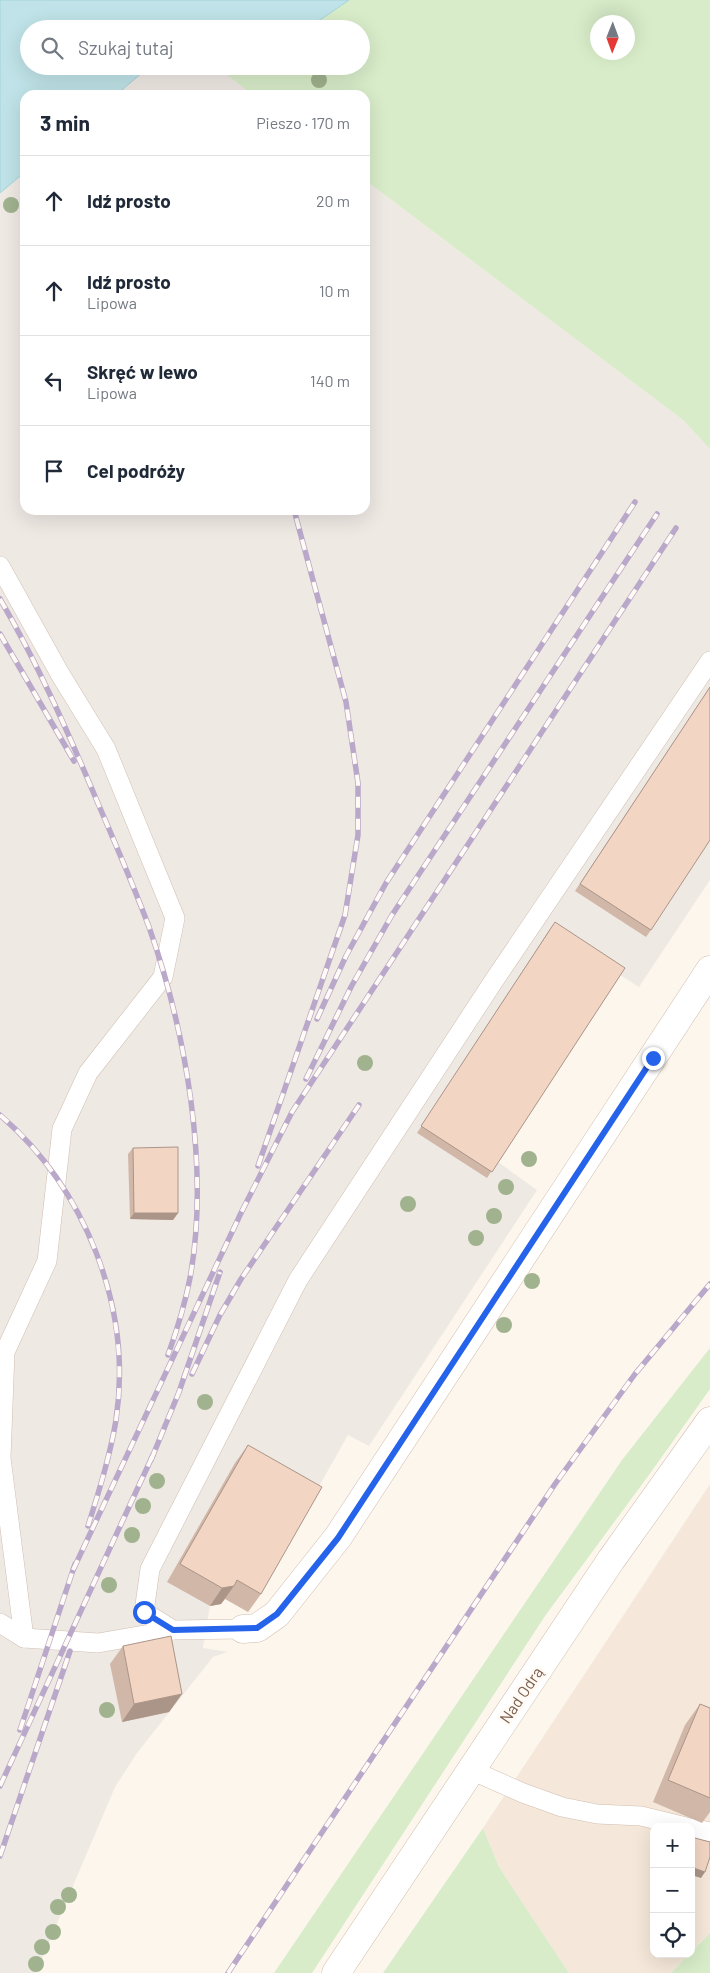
<!DOCTYPE html>
<html lang="pl">
<head>
<meta charset="utf-8">
<style>
	body { margin:0; font-family:Barlow,sans-serif; background:#f2f2f3; color:#1f2937 }
	.controls { position:absolute; right:15px; bottom:15px; display:grid; overflow:hidden; border-radius:10px; box-shadow:0 5px 20px #0002 }
	.controls button { width:45px; height:45px; display:grid; place-items:center; padding:0; border:0; border-bottom:1px solid #e0e1e3; background:#fff; color:#1f2937; font:25px sans-serif }
	.compass { position:absolute; left:590px; top:15px; width:45px; height:45px; border-radius:50%; background:#fff; box-shadow:0 5px 20px #0002; rotate:181deg }
	.stop { position:absolute; width:15px; height:15px; margin:-11px; border:4px solid #2563eb; border-radius:50%; background:#fff }
	.stop.end { background:#2563eb; border-color:#fff; box-shadow:0 1px 5px #0008 }
	.list { margin:0; padding:0; list-style:none }
	h2 { display:flex; justify-content:space-between; align-items:center; height:65px; margin:0; padding:0 20px; font-size:21px }
	h2 small { font-size:16px; font-weight:400; color:#747a83 }
	.list li { display:grid; grid-template-columns:32px 1fr auto; gap:15px; align-items:center; box-sizing:border-box; height:90px; padding:0 20px; border-top:1px solid #e0e1e3 }
	.list b { display:block; font-size:19px; white-space:nowrap }
	.list p { margin:0; font-size:16px; white-space:nowrap; color:#747a83 }
	.list em { font-size:16px; font-style:normal; color:#747a83 }
	.icon { flex:none; width:28px; height:28px; fill:none; stroke:currentColor; stroke-width:2; stroke-linecap:round; stroke-linejoin:round }
	.map { position:relative; flex:none; width:710px; height:1973px; overflow:hidden }
	.search { position:absolute; background:#fff; box-shadow:0 5px 20px #0002; left:20px; top:20px; width:350px; height:55px; display:flex; align-items:center; gap:12px; box-sizing:border-box; padding:0 18px; border-radius:28px; color:#747a83; font-size:19px }
	.panel { position:absolute; background:#fff; box-shadow:0 5px 20px #0002; left:20px; top:90px; width:350px; height:425px; border-radius:15px }
	.map>svg:first-child { display:block }
	.residential { fill:#f5e8da }
	.industrial { fill:#efe9e4 }
	.green { fill:#d8ecc9; fill-rule:evenodd }
	.water { fill:#bfe3e8; stroke:#a5d3da }
	.lines { fill:none; stroke-linecap:round; stroke-linejoin:round }
	.service-casing { stroke:#d1beb0; stroke-width:20 }
	.minor-casing { stroke:#d1beb0; stroke-width:29 }
	.tertiary-casing { stroke:#d1beb0; stroke-width:29 }
	.service { stroke:#fff; stroke-width:19 }
	.minor { stroke:#fff; stroke-width:28 }
	.tertiary { stroke:#fff; stroke-width:28 }
	.rail-casing { stroke:#b9a8c9; stroke-width:5.5 }
	.rail { stroke:#fffaf3; stroke-width:4; stroke-dasharray:11; stroke-linecap:butt }
	.tree { fill:#a0b28e }
	.wall { fill:#d1b7a8 }
	.shaded-wall { fill:#aa9588 }
	.building { fill:#f3d5c3; stroke:#aa9588 }
	.route { stroke:#2563eb; stroke-width:6 }
	.labels { text-anchor:middle; stroke-width:5; stroke-linejoin:round; paint-order:stroke }
	.street-label { font-size:16px; fill:#7a5c4d; stroke:#fffaf3 }
</style>
</head>
<body>
<div class="map">
<svg width="710" height="1973" viewBox="0 0 710 1973">
	<rect width="100%" height="100%" fill="#fdf6ec"/>
	<path class="residential" d="M 710,1484 L 710,1933 L 691,1952 L 691,1827 L 654,1827 L 654,1954 L 689,1954 L 671,1973 L 569,1973 L 499,1867 L 483,1828 Z"/>
	<g class="industrial">
		<path d="M 150,66 L 215,66 L 253,95 L 116,95 Z"/>
		<path d="M 25,172 L 25,510 L 365,510 L 365,180 L 683,420 L 710,449 L 710,880 L 639,987 L 620,975 L 498,1162 L 537,1190 L 369,1446 L 348,1435 L 248,1612 L 225,1598 L 221,1604 L 210,1606 L 203,1648 L 228,1652 L 213,1657 L 137,1753 L 115,1787 L 36,1973 L 0,1973 L 0,193 Z"/>
	</g>
	<g class="green">
		<path d="M 349,0 L 710,0 L 710,449 L 683,420 L 365,180 L 365,95 L 253,95 L 215,66 L 361,66 L 361,29 L 285,29 L 320,20 ZM 598,22 L 628,22 L 628,52 L 598,52 Z"/>
		<path d="M 710,1348 L 710,1389 L 654,1468 L 545,1616 L 312,1973 L 274,1973 L 622,1460 Z"/>
		<path d="M 483,1828 L 499,1867 L 569,1973 L 383,1973 Z"/>
		<path d="M 710,1933 L 710,1973 L 671,1973 Z"/>
	</g>
	<path class="water" d="M 0,0 L 349,0 L 320,20 L 285,29 L 29,29 L 29,66 L 150,66 L 116,95 L 25,95 L 25,172 L 0,193 Z"/>
	<g class="lines">
		<defs>
			<g id="service">
				<path d="M 0,566 L 60,674 L 106,749 L 175,918 L 163,977 L 88,1073 L 62,1129 L 47,1261 L 5,1352 L 1,1458 L 24,1638"/>
				<path d="M 0,1623 L 24,1638 L 98,1643 L 173,1630"/>
				<path d="M 243,1629 L 173,1630 L 144,1612 L 150,1569 L 298,1280 L 493,982 L 710,661"/>
				<path d="M 471,1770 L 523,1793 L 562,1807 L 597,1814 L 641,1816 L 686,1827"/>
				<path d="M 691,1828 L 710,1832"/>
			</g>
			<path id="minor" d="M 243,1629 L 257,1628 L 277,1614 L 338,1537 L 710,970"/>
			<path id="tertiary" d="M 336,1973 L 611,1560 L 710,1421"/>
		</defs>
		<use href="#service" class="service-casing"/>
		<use href="#minor" class="minor-casing"/>
		<use href="#tertiary" class="tertiary-casing"/>
		<use href="#service" class="service"/>
		<use href="#minor" class="minor"/>
		<use href="#tertiary" class="tertiary"/>
		<defs>
			<g id="rail">
				<path d="M 0,599 C 38,664 68,732 97,801 C 115,843 133,884 149,927 C 186,1032 210,1168 190,1278 C 185,1304 177,1330 168,1355"/>
				<path d="M 0,634 L 74,761"/>
				<path d="M 317,1019 L 346,956 L 386,883 L 635,502"/>
				<path d="M 306,1079 L 351,987 L 392,915 L 657,514"/>
				<path d="M 0,1115 C 85,1188 133,1308 116,1420 C 110,1456 99,1491 88,1526"/>
				<path d="M 258,1166 L 345,915 L 358,835 L 358,783 L 346,702 L 294,510"/>
				<path d="M 192,1374 L 220,1315 L 241,1279 L 359,1105"/>
				<path d="M 151,1460 L 179,1392 L 220,1272"/>
				<path d="M 73,1570 L 241,1213 L 292,1112 L 676,528"/>
				<path d="M 20,1730 L 75,1564"/>
				<path d="M 0,1786 L 153,1455"/>
				<path d="M 0,1856 L 70,1651"/>
				<path d="M 228,1973 L 555,1484 L 635,1374 L 710,1284"/>
			</g>
		</defs>
		<use href="#rail" class="rail-casing"/>
		<use href="#rail" class="rail"/>
	</g>
	<g class="tree">
		<circle cx="319" cy="80" r="8"/>
		<circle cx="11" cy="205" r="8"/>
		<circle cx="365" cy="1063" r="8"/>
		<circle cx="529" cy="1159" r="8"/>
		<circle cx="506" cy="1187" r="8"/>
		<circle cx="408" cy="1204" r="8"/>
		<circle cx="494" cy="1216" r="8"/>
		<circle cx="476" cy="1238" r="8"/>
		<circle cx="532" cy="1281" r="8"/>
		<circle cx="504" cy="1325" r="8"/>
		<circle cx="205" cy="1402" r="8"/>
		<circle cx="157" cy="1481" r="8"/>
		<circle cx="143" cy="1506" r="8"/>
		<circle cx="132" cy="1535" r="8"/>
		<circle cx="109" cy="1585" r="8"/>
		<circle cx="107" cy="1710" r="8"/>
		<circle cx="69" cy="1895" r="8"/>
		<circle cx="58" cy="1907" r="8"/>
		<circle cx="53" cy="1932" r="8"/>
		<circle cx="42" cy="1947" r="8"/>
		<circle cx="36" cy="1964" r="8"/>
	</g>
	<g class="wall">
		<path d="M 710,687 L 651,930 L 646,937 L 575,891 Z"/>
		<path d="M 550,929 L 625,968 L 487,1178 L 417,1133 Z"/>
		<path d="M 133,1148 L 178,1213 L 173,1220 L 130,1219 L 128,1154 Z"/>
		<path d="M 248,1445 L 261,1594 L 248,1612 L 225,1599 L 221,1604 L 210,1606 L 167,1582 L 235,1463 Z"/>
		<path d="M 123,1646 L 182,1694 L 169,1712 L 122,1722 L 110,1664 Z"/>
		<path d="M 700,1704 L 710,1708 L 710,1812 L 702,1823 L 653,1802 L 685,1725 Z"/>
	</g>
	<g class="shaded-wall">
		<path d="M 134,1213 L 178,1213 L 173,1220 L 130,1219 Z"/>
		<path d="M 234,1586 L 221,1604 L 210,1606 L 222,1588 Z"/>
		<path d="M 182,1694 L 169,1712 L 122,1722 L 134,1704 Z"/>
		<path d="M 691,1867 L 705,1872 L 701,1878 L 691,1875 Z"/>
	</g>
	<g class="building">
		<path d="M 710,687 L 710,840 L 651,930 L 580,884 Z"/>
		<path d="M 555,922 L 625,968 L 492,1172 L 421,1126 Z"/>
		<path d="M 178,1147 L 178,1213 L 134,1213 L 133,1148 Z"/>
		<path d="M 248,1445 L 322,1487 L 261,1594 L 237,1580 L 234,1586 L 222,1588 L 180,1564 Z"/>
		<path d="M 171,1636 L 182,1694 L 134,1704 L 123,1646 Z"/>
		<path d="M 700,1704 L 710,1708 L 710,1798 L 668,1780 Z"/>
		<path d="M 691,1837 L 710,1842 L 710,1857 L 705,1872 L 691,1867 Z"/>
	</g>
	<g class="lines">
		<path class="route" d="M 144,1612 L 173,1630 L 257,1628 L 277,1614 L 338,1538 L 653,1058"/>
	</g>
	<g class="labels">
		<g class="street-label">
			<text transform="translate(521 1695) rotate(-56)" y="6">Nad Odrą</text>
		</g>
	</g>
</svg>
<div class="controls">
<button>+</button>
<button>−</button>
<button><svg class="icon" aria-label="locate" viewBox="0 0 24 24"><circle cx="12" cy="12" r="6"/><path d="M12 2v4M12 18v4M2 12h4M18 12h4"/></svg></button>
</div>
<svg class="compass" viewBox="-18 -18 36 36"><path d="M0-13l5 13h-10z" fill="#e53935"/><path d="M0 13l5-13h-10z" fill="#747a83"/></svg>
<div class="stop" style="left:144px;top:1612px"></div>
<div class="stop end" style="left:653px;top:1058px"></div>
<div class="search"><svg class="icon" aria-label="search" viewBox="0 0 24 24"><circle cx="10" cy="10" r="6"/><path d="M15 15l6 6"/></svg>Szukaj tutaj</div>
<section class="panel">
<h2>3 min<small>Pieszo · 170 m</small></h2>
<ul class="list">
<li><svg class="icon" aria-label="ahead" viewBox="0 0 24 24"><path d="M12 20V5M6 11l6-6 6 6"/></svg><div><b>Idź prosto</b></div><em>20 m</em></li>
<li><svg class="icon" aria-label="ahead" viewBox="0 0 24 24"><path d="M12 20V5M6 11l6-6 6 6"/></svg><div><b>Idź prosto</b><p>Lipowa</p></div><em>10 m</em></li>
<li><svg class="icon" aria-label="left" viewBox="0 0 24 24"><path d="M17 20v-9H6M10 6l-5 5 5 5"/></svg><div><b>Skręć w lewo</b><p>Lipowa</p></div><em>140 m</em></li>
<li><svg class="icon" aria-label="arrive" viewBox="0 0 24 24"><path d="M6 21V4h12l-3 4 3 4H6"/></svg><div><b>Cel podróży</b></div></li>
</ul>
</section>
</div>
</body>
</html>
